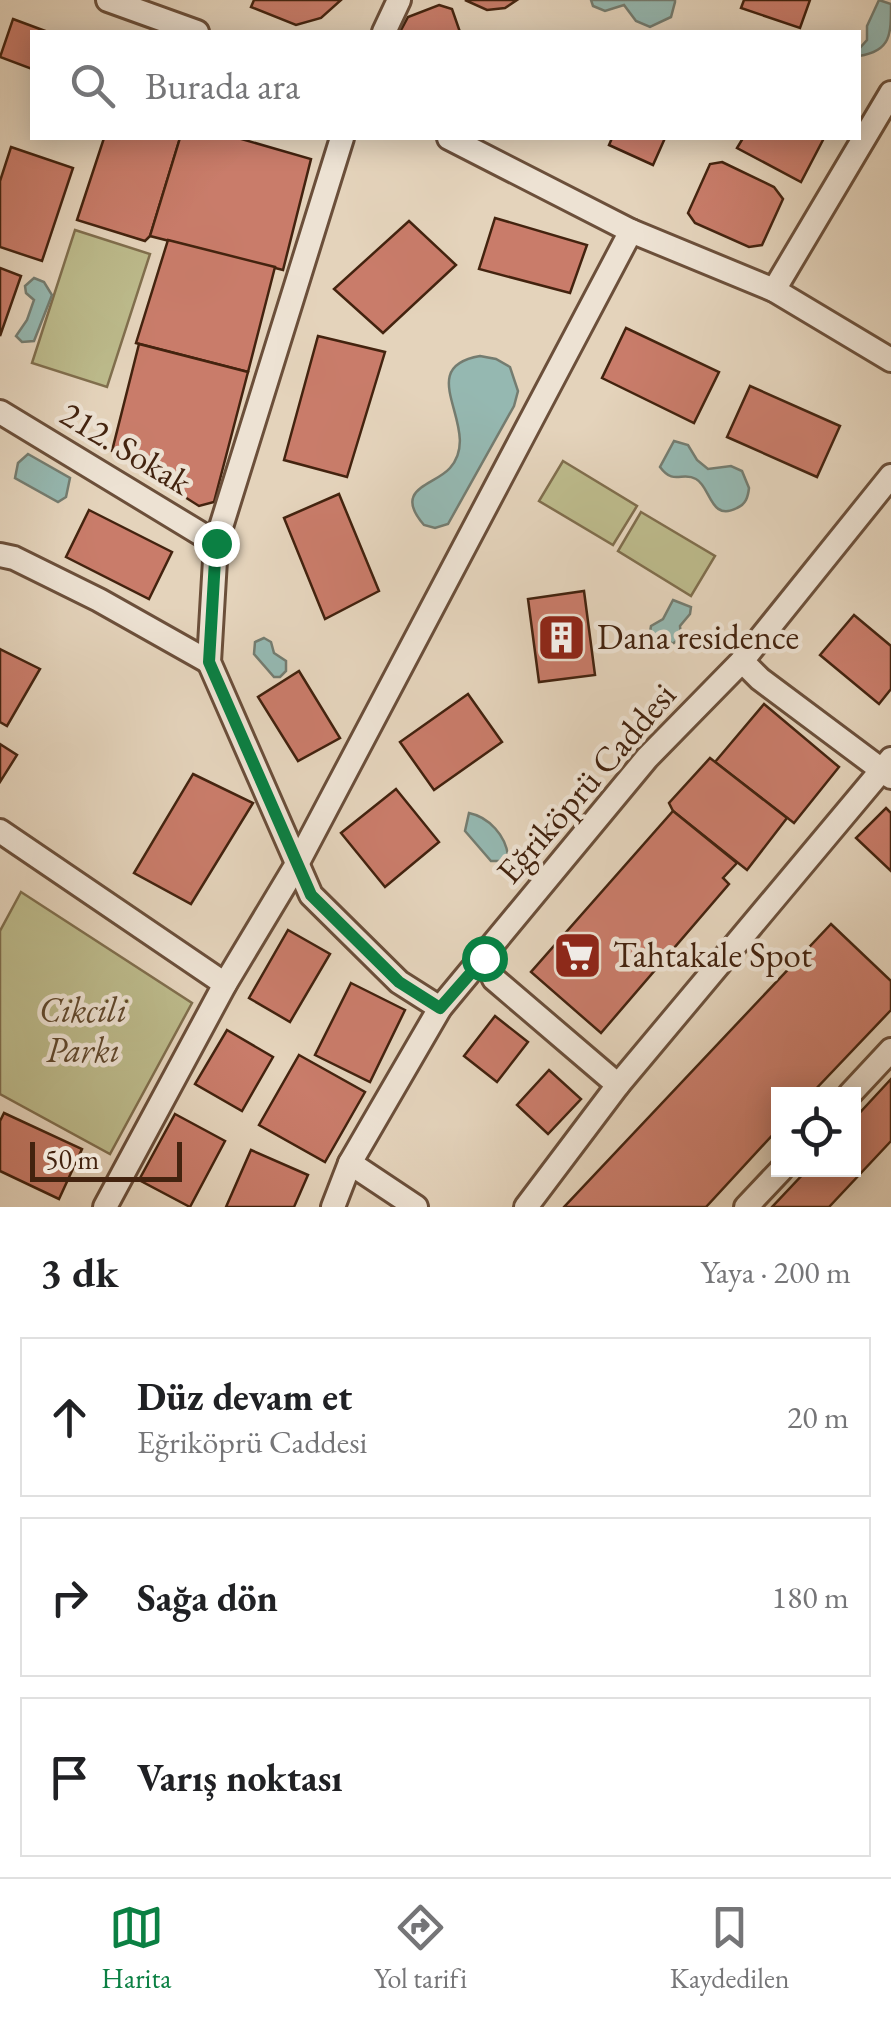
<!DOCTYPE html>
<html lang="tr">
<head>
<meta charset="utf-8">
<style>
	body { margin:0; font-family:"EB Garamond",serif; background:#f6f6f6; color:#202124 }
	.controls { position:absolute; right:30px; bottom:30px; display:grid; overflow:hidden; border-radius:0px; box-shadow:0 5px 25px #0003 }
	.controls button { width:90px; height:90px; display:grid; place-items:center; padding:0; border:0; border-bottom:2px solid #e0e0e0; background:#fff; color:#202124; font:50px sans-serif }
	.scale { position:absolute; left:30px; bottom:25px; width:152px; box-sizing:border-box; padding-left:10px; border:5px solid #43230f; border-top:0; font-size:28px; line-height:35px; white-space:nowrap; color:#43230f; -webkit-text-stroke:8px #ede2d3; paint-order:stroke }
	.stop { position:absolute; width:30px; height:30px; margin:-22px; border:8px solid #0b8043; border-radius:50%; background:#fff }
	.stop.end { background:#0b8043; border-color:#fff; box-shadow:0 2px 10px #0008 }
	.list { margin:0; padding:0; list-style:none }
	h2 { display:flex; justify-content:space-between; align-items:center; height:130px; margin:0; padding:0 40px; font-size:42px }
	h2 small { font-size:32px; font-weight:400; color:#757577 }
	.list li { display:grid; grid-template-columns:65px 1fr auto; gap:30px; align-items:center; box-sizing:border-box; height:160px; margin:0 20px 20px; padding:0 20px; border:2px solid #e0e0e0; border-radius:0px }
	.list b { display:block; font-size:38px; white-space:nowrap }
	.list p { margin:0; font-size:32px; white-space:nowrap; color:#757577 }
	.list em { font-size:32px; font-style:normal; color:#757577 }
	.icon { flex:none; width:55px; height:55px; fill:none; stroke:currentColor; stroke-width:2; stroke-linecap:round; stroke-linejoin:round }
	.map { position:relative; flex:none; width:891px; height:1207px; overflow:hidden }
	.search { position:absolute; background:#fff; box-shadow:0 5px 25px #0003; left:30px; right:30px; top:30px; height:110px; display:flex; align-items:center; gap:25px; box-sizing:border-box; padding:0 35px; border-radius:0px; color:#757577; font-size:38px }
	.sheet { height:670px; background:#fff }
	nav { display:flex; justify-content:space-around; align-items:center; box-sizing:border-box; height:140px; border-top:2px solid #e0e0e0; background:#fff; font-size:28px; color:#757577 }
	nav a { display:grid; justify-items:center; gap:5px }
	nav .on { color:#0b8043 }
	.map>svg:first-child { display:block }
	.green { fill:#bcba8b; stroke:#806e4d; stroke-width:2.5 }
	.water { fill:#95b8b1; stroke:#747c70; stroke-width:2.5 }
	.building { fill:#c97c6a; stroke:#43230f; stroke-width:2.5 }
	.lines { fill:none; stroke-linecap:round; stroke-linejoin:round }
	.minor-casing { stroke:#6b4f3a; stroke-width:28 }
	.minor { stroke:#ede2d3; stroke-width:22 }
	.route { stroke:#0b8043; stroke-width:12 }
	.labels { text-anchor:middle; stroke-width:9; stroke-linejoin:round; paint-order:stroke }
	.street-label { font-size:35px; fill:#43230f; stroke:#ede2d3 }
	.poi-label { font-size:35px; fill:#43230f; stroke:#ede2d3; text-anchor:start }
	.park-label { font-size:35px; font-style:italic; fill:#61492e; stroke:#ede2d3 }
</style>
</head>
<body>
<div class="map">
<svg width="891" height="1207" viewBox="0 0 891 1207">
	<rect width="100%" height="100%" fill="#e4d3bb"/>
	<filter id="stains"><feTurbulence type="fractalNoise" baseFrequency=".002" numOctaves="4"/><feColorMatrix values="0 0 0 0 .2 0 0 0 0 .09 0 0 0 0 .02 0 0 0 .5 -.17"/></filter>
	<radialGradient id="worn" r=".72"><stop offset=".6" stop-color="#630" stop-opacity="0"/><stop offset="1" stop-color="#630" stop-opacity=".3"/></radialGradient>
	<g class="green">
		<path d="M 75,230 L 150,254 L 107,387 L 32,363 Z"/>
		<path d="M 563,461 L 637,506 L 613,545 L 539,501 Z"/>
		<path d="M 641,512 L 715,556 L 691,596 L 618,551 Z"/>
		<path d="M 21,892 L 192,1003 L 110,1154 L 0,1094 L 0,931 Z"/>
	</g>
	<g class="water">
		<path d="M 591,0 L 675,0 L 675,2 L 671,17 L 650,27 L 636,21 L 624,5 L 605,11 L 593,6 Z"/>
		<path d="M 879,0 L 891,4 C 891,35 891,51 859,56 L 859,49 L 867,40 L 867,26 Z"/>
		<path d="M 34,278 L 44,282 L 52,295 L 34,341 L 22,342 L 16,336 L 27,320 L 34,300 L 26,293 L 25,286 Z"/>
		<path d="M 480,356 L 496,359 L 510,367 L 518,391 L 514,406 L 448,524 L 435,528 L 424,525 C 392,488 434,486 450,468 C 485,429 410,368 480,356 Z"/>
		<path d="M 674,441 L 688,445 L 697,460 L 708,469 L 731,466 L 742,471 L 749,488 C 748,497 746,504 737,508 C 710,522 711,487 696,479 C 682,471 674,486 660,467 Z"/>
		<path d="M 28,454 L 70,478 L 66,497 L 58,502 L 15,478 L 18,463 Z"/>
		<path d="M 673,600 L 691,607 L 690,614 L 680,626 L 681,638 L 672,644 L 667,638 L 655,638 L 650,632 L 651,626 L 663,619 Z"/>
		<path d="M 264,638 L 271,642 L 274,653 L 286,661 L 286,671 L 280,677 L 274,677 L 254,654 L 255,642 Z"/>
		<path d="M 469,813 C 489,817 506,836 508,856 L 500,861 L 491,861 L 465,831 Z"/>
	</g>
	<g class="building">
		<path d="M 254,0 L 341,0 L 321,18 L 296,25 L 251,7 Z"/>
		<path d="M 465,0 L 517,0 L 505,8 L 487,10 Z"/>
		<path d="M 744,0 L 810,0 L 800,28 L 741,8 Z"/>
		<path d="M 439,5 L 452,9 L 460,32 L 400,32 L 408,17 Z"/>
		<path d="M 13,19 L 48,32 L 32,32 L 32,69 L 0,57 Z"/>
		<path d="M 104,138 L 180,138 L 150,236 L 145,241 L 77,220 Z"/>
		<path d="M 180,138 L 238,138 L 311,159 L 283,270 L 150,236 Z"/>
		<path d="M 612,138 L 665,138 L 653,165 L 609,145 Z"/>
		<path d="M 743,138 L 824,138 L 801,182 L 737,148 Z"/>
		<path d="M 11,147 L 73,168 L 42,261 L 0,247 L 0,181 Z"/>
		<path d="M 722,162 L 774,187 L 783,199 L 762,245 L 749,247 L 695,223 L 688,213 L 710,164 Z"/>
		<path d="M 495,218 L 587,245 L 570,293 L 479,269 Z"/>
		<path d="M 409,221 L 456,265 L 383,333 L 334,289 Z"/>
		<path d="M 168,240 L 275,267 L 248,372 L 136,343 Z"/>
		<path d="M 0,268 L 21,276 L 0,336 Z"/>
		<path d="M 626,328 L 719,372 L 694,423 L 602,378 Z"/>
		<path d="M 318,336 L 385,352 L 347,477 L 284,460 Z"/>
		<path d="M 139,344 L 248,372 L 214,502 L 199,506 L 112,451 Z"/>
		<path d="M 750,386 L 840,426 L 817,477 L 727,437 Z"/>
		<path d="M 339,494 L 379,591 L 325,619 L 284,518 Z"/>
		<path d="M 89,510 L 172,552 L 149,599 L 66,557 Z"/>
		<path d="M 584,591 L 595,675 L 539,682 L 528,599 Z"/>
		<path d="M 854,615 L 891,646 L 891,689 L 879,704 L 820,655 Z"/>
		<path d="M 0,649 L 40,669 L 7,726 L 0,722 Z"/>
		<path d="M 299,671 L 340,738 L 298,761 L 258,697 Z"/>
		<path d="M 468,694 L 502,742 L 434,790 L 400,742 Z"/>
		<path d="M 764,704 L 839,767 L 794,823 L 715,762 Z"/>
		<path d="M 0,744 L 17,755 L 0,782 Z"/>
		<path d="M 710,758 L 787,818 L 747,870 L 673,811 L 669,803 Z"/>
		<path d="M 193,774 L 253,803 L 191,904 L 134,873 Z"/>
		<path d="M 396,789 L 439,842 L 385,887 L 341,833 Z"/>
		<path d="M 886,808 L 891,813 L 891,871 L 856,838 Z"/>
		<path d="M 673,811 L 737,863 L 723,878 L 729,884 L 601,1033 L 531,972 Z"/>
		<path d="M 831,924 L 891,981 L 891,1010 L 811,1094 L 778,1094 L 778,1129 L 706,1207 L 564,1207 Z"/>
		<path d="M 288,930 L 330,954 L 290,1022 L 249,998 Z"/>
		<path d="M 351,983 L 405,1010 L 370,1082 L 315,1055 Z"/>
		<path d="M 495,1016 L 528,1042 L 497,1082 L 464,1056 Z"/>
		<path d="M 227,1030 L 273,1057 L 242,1111 L 195,1084 Z"/>
		<path d="M 299,1055 L 365,1092 L 325,1162 L 259,1125 Z"/>
		<path d="M 549,1070 L 581,1099 L 548,1134 L 517,1105 Z"/>
		<path d="M 891,1079 L 891,1141 L 829,1207 L 772,1207 L 807,1170 L 854,1170 L 854,1119 Z"/>
		<path d="M 4,1113 L 82,1149 L 59,1199 L 0,1171 L 0,1121 Z"/>
		<path d="M 175,1114 L 225,1141 L 190,1207 L 139,1180 Z"/>
		<path d="M 251,1150 L 308,1175 L 294,1207 L 226,1207 Z"/>
	</g>
	<g class="lines">
		<defs>
			<g id="minor">
				<path d="M 108,0 L 197,32"/>
				<path d="M 384,32 L 399,0"/>
				<path d="M 342,138 L 216,543 L 209,662 L 311,895 L 399,982 L 440,1008"/>
				<path d="M 449,138 L 631,231 L 774,290 L 891,360"/>
				<path d="M 774,290 L 891,93"/>
				<path d="M 0,412 L 216,543"/>
				<path d="M 0,555 L 14,558 L 99,600 L 209,662"/>
				<path d="M 742,661 L 760,679 L 891,777"/>
				<path d="M 0,831 L 225,984"/>
				<path d="M 484,958 L 494,979 L 618,1085"/>
				<path d="M 850,1094 L 891,1050"/>
				<path d="M 350,1163 L 416,1207"/>
				<path d="M 105,1207 L 225,984 L 297,864 L 631,231"/>
				<path d="M 333,1207 L 350,1163 L 440,1008 L 647,758 L 742,661 L 891,476"/>
				<path d="M 526,1207 L 618,1085 L 891,759"/>
				<path d="M 746,1207 L 781,1170"/>
			</g>
		</defs>
		<use href="#minor" class="minor-casing"/>
		<use href="#minor" class="minor"/>
	</g>
	<g class="lines">
		<path class="route" d="M 216,543 L 209,662 L 311,895 L 399,982 L 440,1008 L 484,958"/>
	</g>
	<defs>
		<symbol id="building-square" viewBox="-11 -11 22 22"><rect x="-9" y="-9" width="18" height="18" rx="4" fill="#8f2418" stroke="#ede2d3"/><path d="M-4-6H4V6H1V3H-1V6H-4ZM-2.5-4.3h1.7v1.8h-1.7ZM.8-4.3h1.7v1.8H.8ZM-2.5-1h1.7V.8h-1.7ZM.8-1h1.7V.8H.8Z" fill="#fff"/></symbol>
		<symbol id="supermarket-square" viewBox="-11 -11 22 22"><rect x="-9" y="-9" width="18" height="18" rx="4" fill="#8f2418" stroke="#ede2d3"/><path d="M-6-5.5h2.5l.6 2H6L4.5 2H-2.5L-4.4-4H-6ZM-1.5 3.2a1.3 1.3 0 1 0 .1 0ZM3 3.2a1.3 1.3 0 1 0 .1 0Z" fill="#fff"/></symbol>
	</defs>
	<g fill-rule="evenodd">
		<use href="#building-square" x="534" y="610" width="55" height="55"/>
		<use href="#supermarket-square" x="550" y="928" width="55" height="55"/>
	</g>
	<g class="labels">
		<g class="street-label">
			<text transform="translate(126 448) rotate(31)" y="12">212. Sokak</text>
			<text transform="translate(586 783) rotate(-49)" y="12">Eğriköprü Caddesi</text>
		</g>
		<g class="poi-label">
			<text x="597" y="649">Dana residence</text>
			<text x="613" y="967">Tahtakale Spot</text>
		</g>
		<g class="park-label">
			<text x="83" y="1022">Cikcili<tspan x="83" dy="40">Parkı</tspan></text>
		</g>
	</g>
	<rect width="100%" height="100%" filter="url(#stains)"/>
	<rect width="100%" height="100%" fill="url(#worn)"/>
</svg>
<div class="controls">
<button><svg class="icon" aria-label="locate" viewBox="0 0 24 24"><circle cx="12" cy="12" r="6"/><path d="M12 2v4M12 18v4M2 12h4M18 12h4"/></svg></button>
</div>
<div class="scale">50 m</div>
<div class="stop" style="left:484px;top:958px"></div>
<div class="stop end" style="left:216px;top:543px"></div>
<div class="search"><svg class="icon" aria-label="search" viewBox="0 0 24 24"><circle cx="10" cy="10" r="6"/><path d="M15 15l6 6"/></svg>Burada ara</div>
</div>
<section class="sheet">
<h2>3 dk<small>Yaya · 200 m</small></h2>
<ul class="list">
<li><svg class="icon" aria-label="ahead" viewBox="0 0 24 24"><path d="M12 20V5M6 11l6-6 6 6"/></svg><div><b>Düz devam et</b><p>Eğriköprü Caddesi</p></div><em>20 m</em></li>
<li><svg class="icon" aria-label="right" viewBox="0 0 24 24"><path d="M7 20v-9h11M14 6l5 5-5 5"/></svg><div><b>Sağa dön</b></div><em>180 m</em></li>
<li><svg class="icon" aria-label="arrive" viewBox="0 0 24 24"><path d="M6 21V4h12l-3 4 3 4H6"/></svg><div><b>Varış noktası</b></div></li>
</ul>
</section>
<nav>
<a class="on"><svg class="icon" aria-label="map" viewBox="0 0 24 24"><path d="M3 6l6-2 6 2 6-2v14l-6 2-6-2-6 2zM9 4v14M15 6v14"/></svg>Harita</a>
<a><svg class="icon" aria-label="directions" viewBox="0 0 24 24"><path d="M12 3l9 9-9 9-9-9zM9 14v-3h6M13 9l2 2-2 2"/></svg>Yol tarifi</a>
<a><svg class="icon" aria-label="saved" viewBox="0 0 24 24"><path d="M7 4h10v16l-5-4-5 4z"/></svg>Kaydedilen</a>
</nav>
</body>
</html>
